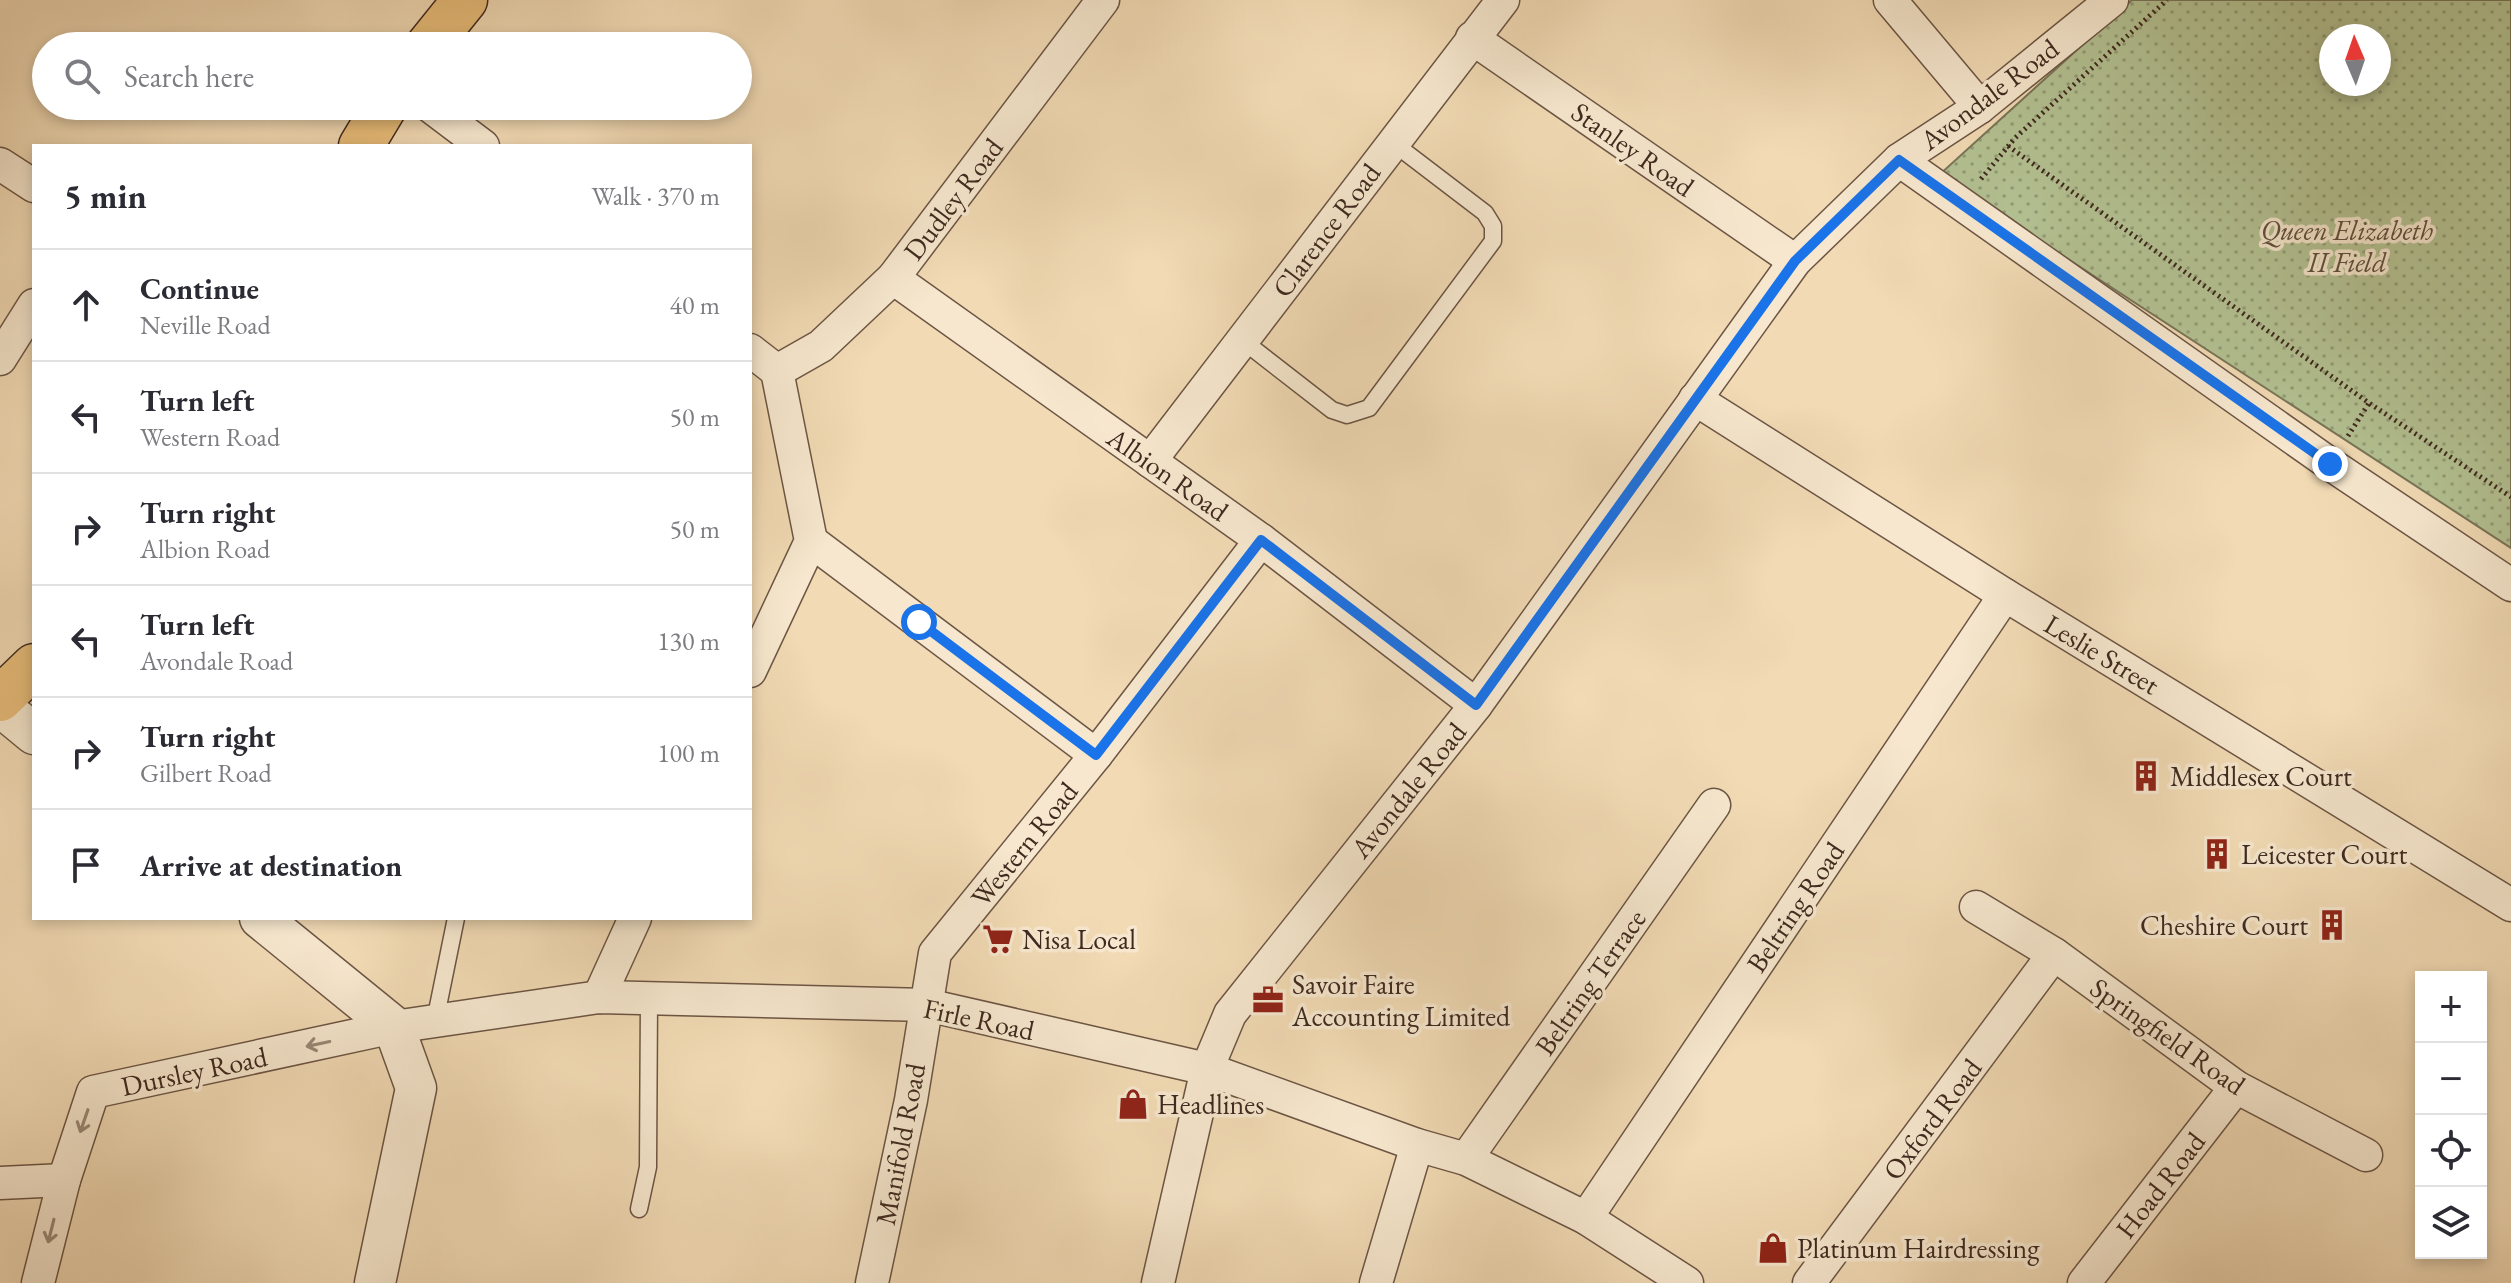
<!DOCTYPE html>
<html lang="en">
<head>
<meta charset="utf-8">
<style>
	body { margin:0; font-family:"EB Garamond",serif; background:#f2f2f3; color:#2b2b33 }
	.controls { position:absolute; right:24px; bottom:24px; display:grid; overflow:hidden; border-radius:0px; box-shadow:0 4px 12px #0003 }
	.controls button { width:72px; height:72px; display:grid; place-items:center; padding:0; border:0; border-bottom:2px solid #e1e1e2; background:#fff; color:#2b2b33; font:40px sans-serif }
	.compass { position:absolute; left:2319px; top:24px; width:72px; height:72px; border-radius:50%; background:#fff; box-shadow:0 4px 12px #0003; rotate:358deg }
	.stop { position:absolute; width:24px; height:24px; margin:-18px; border:6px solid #1a73e8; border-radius:50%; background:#fff }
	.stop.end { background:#1a73e8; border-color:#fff; box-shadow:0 2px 8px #0008 }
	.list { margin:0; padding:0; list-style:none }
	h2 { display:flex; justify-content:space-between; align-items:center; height:104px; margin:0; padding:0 32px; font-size:34px }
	h2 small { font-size:26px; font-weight:400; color:#7c7c81 }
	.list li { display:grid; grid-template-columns:52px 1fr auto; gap:24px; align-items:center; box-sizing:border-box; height:112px; padding:0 32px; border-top:2px solid #e1e1e2 }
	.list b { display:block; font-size:30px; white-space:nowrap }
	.list p { margin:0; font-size:26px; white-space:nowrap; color:#7c7c81 }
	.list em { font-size:26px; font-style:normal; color:#7c7c81 }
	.icon { flex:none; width:44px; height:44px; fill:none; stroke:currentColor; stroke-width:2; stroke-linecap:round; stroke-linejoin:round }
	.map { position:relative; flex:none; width:2511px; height:1283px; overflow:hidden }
	.search { position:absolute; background:#fff; box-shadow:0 4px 12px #0003; left:32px; top:32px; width:720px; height:88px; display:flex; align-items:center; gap:20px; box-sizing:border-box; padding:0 28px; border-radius:44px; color:#7c7c81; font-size:30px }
	.panel { position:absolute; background:#fff; box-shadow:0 4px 12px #0003; left:32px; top:144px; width:720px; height:776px; border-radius:0px }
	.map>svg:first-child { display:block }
	.park { fill:url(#park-dots); stroke:#797558; stroke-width:2; fill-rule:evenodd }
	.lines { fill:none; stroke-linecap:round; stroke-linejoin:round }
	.service-casing { stroke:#6c5544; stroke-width:19 }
	.minor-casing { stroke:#6c5544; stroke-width:35 }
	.tertiary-casing { stroke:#6c5544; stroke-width:43 }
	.primary-casing { stroke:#3f291f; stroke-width:47 }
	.path { stroke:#3f291f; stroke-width:5; stroke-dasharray:2 4; stroke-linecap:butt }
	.service { stroke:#f6e7ce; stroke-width:16 }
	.minor { stroke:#f6e7ce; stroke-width:32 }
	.tertiary { stroke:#f6e7ce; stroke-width:40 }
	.primary { stroke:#e8bd7a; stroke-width:44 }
	.oneway { stroke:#9a8876 }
	.route { stroke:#1a73e8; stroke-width:10 }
	.labels { text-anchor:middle; stroke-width:7; stroke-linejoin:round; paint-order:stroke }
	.street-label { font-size:28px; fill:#3f291f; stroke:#f6e7ce }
	.park-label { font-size:28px; font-style:italic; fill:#5c4f3c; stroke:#f6e7ce }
	.poi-label { font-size:28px; fill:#3f291f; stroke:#f6e7ce; text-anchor:start }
</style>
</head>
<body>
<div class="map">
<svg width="2511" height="1283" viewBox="0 0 2511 1283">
	<defs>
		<pattern id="park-dots" width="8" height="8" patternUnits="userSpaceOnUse" patternTransform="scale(2)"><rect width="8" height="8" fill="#b3c192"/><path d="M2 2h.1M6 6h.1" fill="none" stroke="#939d77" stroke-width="1.8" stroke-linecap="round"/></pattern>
	</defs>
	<rect width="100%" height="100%" fill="#f1dab4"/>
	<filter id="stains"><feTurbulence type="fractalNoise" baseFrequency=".0025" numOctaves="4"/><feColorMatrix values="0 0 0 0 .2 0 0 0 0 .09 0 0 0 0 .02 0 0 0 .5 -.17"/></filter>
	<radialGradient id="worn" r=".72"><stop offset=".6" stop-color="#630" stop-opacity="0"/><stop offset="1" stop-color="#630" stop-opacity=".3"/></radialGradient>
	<path class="park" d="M 2132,0 L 2511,0 L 2511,548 L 1939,175 ZM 2331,36 L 2379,36 L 2379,84 L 2331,84 Z"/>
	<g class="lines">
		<defs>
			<g id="service">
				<path d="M 1242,340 L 1332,410 L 1347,415 L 1369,408 L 1493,241 L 1493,226 L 1485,213 L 1392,142"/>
				<path d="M 435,1021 L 456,918"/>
				<path d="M 639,1209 L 648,1167 L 649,998"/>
			</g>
			<g id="minor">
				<path d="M 1890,0 L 1980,107"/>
				<path d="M 1472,38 L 1795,261"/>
				<path d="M 430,106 L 483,146"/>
				<path d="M 1899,160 L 2330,464 L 2511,585"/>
				<path d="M 0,164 L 34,186"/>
				<path d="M 893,278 L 1261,540 L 1476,705"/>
				<path d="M 750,350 L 777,371"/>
				<path d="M 0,359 L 34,305"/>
				<path d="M 777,371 L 821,346 L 893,278 L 1103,0"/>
				<path d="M 1695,399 L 2005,595 L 2511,905"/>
				<path d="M 1150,461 L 1503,0"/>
				<path d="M 811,541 L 1096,755"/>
				<path d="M 750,671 L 811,541 L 777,371"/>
				<path d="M 1976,907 L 2054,954 L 2236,1087 L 2366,1155"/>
				<path d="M 599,997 L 635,918"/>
				<path d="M 1466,1159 L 1714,805"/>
				<path d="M 0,1183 L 64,1180"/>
				<path d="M 1586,1218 L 2005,595"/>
				<path d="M 38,1283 L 64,1180 L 93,1092 L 394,1027 L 599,997 L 927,1005 L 1207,1069 L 1417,1145 L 1466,1159 L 1586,1218 L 1687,1283"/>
				<path d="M 872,1283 L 911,1100 L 935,953 L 1096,755 L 1261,540"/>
				<path d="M 1158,1283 L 1207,1069 L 1230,1014 L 1476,705 L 1795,261 L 1899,160 L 1980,107 L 2112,0"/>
				<path d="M 1376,1283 L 1417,1145"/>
				<path d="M 1809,1283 L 2054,954"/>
				<path d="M 2084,1283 L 2236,1087"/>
			</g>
			<g id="tertiary">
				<path d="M 0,706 L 34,734"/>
				<path d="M 260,918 L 394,1027 L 416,1088 L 375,1283"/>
			</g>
			<g id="primary">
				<path d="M 428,46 L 465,0"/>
				<path d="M 361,146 L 385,106"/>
				<path d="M 0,699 L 34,666"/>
			</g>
		</defs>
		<use href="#service" class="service-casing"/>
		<use href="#minor" class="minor-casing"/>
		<use href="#tertiary" class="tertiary-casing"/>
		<use href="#primary" class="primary-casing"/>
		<g class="path">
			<path d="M 2008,146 L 2369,403 L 2511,497"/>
			<path d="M 1981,179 L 2015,138 L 2167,0"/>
			<path d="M 2348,436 L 2369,403"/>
		</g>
		<use href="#service" class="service"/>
		<use href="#minor" class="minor"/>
		<use href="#tertiary" class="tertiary"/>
		<use href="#primary" class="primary"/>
	</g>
	<defs><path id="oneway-shaft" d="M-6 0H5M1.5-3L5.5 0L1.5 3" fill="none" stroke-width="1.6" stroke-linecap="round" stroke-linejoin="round" transform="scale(2)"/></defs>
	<g class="oneway">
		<use href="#oneway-shaft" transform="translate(318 1044) rotate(168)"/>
		<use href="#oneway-shaft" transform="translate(84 1121) rotate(109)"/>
		<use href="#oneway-shaft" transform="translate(51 1231) rotate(104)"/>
	</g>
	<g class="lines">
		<path class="route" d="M 919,622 L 1096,755 L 1261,540 L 1476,705 L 1795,261 L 1899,160 L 2330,464"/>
	</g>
	<defs>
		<symbol id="building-bare" viewBox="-9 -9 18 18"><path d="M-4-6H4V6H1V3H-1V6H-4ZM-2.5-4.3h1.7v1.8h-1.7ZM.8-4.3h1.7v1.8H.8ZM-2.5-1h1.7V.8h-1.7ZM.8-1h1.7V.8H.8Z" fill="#8f2418" stroke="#f6e7ce" stroke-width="2.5" paint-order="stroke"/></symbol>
		<symbol id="supermarket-bare" viewBox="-9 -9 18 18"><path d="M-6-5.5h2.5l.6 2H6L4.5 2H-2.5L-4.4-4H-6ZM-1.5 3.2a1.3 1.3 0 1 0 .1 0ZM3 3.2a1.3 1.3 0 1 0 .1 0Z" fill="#8f2418" stroke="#f6e7ce" stroke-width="2.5" paint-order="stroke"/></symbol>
		<symbol id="office-bare" viewBox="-9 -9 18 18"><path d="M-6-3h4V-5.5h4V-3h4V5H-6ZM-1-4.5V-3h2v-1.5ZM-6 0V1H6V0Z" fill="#8f2418" stroke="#f6e7ce" stroke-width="2.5" paint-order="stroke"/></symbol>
		<symbol id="shop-bare" viewBox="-9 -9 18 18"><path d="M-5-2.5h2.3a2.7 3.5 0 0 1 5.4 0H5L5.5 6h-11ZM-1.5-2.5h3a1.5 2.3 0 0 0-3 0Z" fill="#8f2418" stroke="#f6e7ce" stroke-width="2.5" paint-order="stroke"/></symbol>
	</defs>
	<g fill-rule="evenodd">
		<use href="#building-bare" x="2124" y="754" width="44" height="44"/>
		<use href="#building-bare" x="2195" y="832" width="44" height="44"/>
		<use href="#building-bare" x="2310" y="903" width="44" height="44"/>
		<use href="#supermarket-bare" x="976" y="917" width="44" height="44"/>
		<use href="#office-bare" x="1246" y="978" width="44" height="44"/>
		<use href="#shop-bare" x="1111" y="1082" width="44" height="44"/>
		<use href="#shop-bare" x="1751" y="1226" width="44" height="44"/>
	</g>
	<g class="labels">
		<g class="street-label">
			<text transform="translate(1989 94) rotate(-37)" y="10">Avondale Road</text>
			<text transform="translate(1633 149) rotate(35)" y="10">Stanley Road</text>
			<text transform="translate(953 199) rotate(-53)" y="10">Dudley Road</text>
			<text transform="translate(1326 230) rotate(-53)" y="10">Clarence Road</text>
			<text transform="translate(1168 474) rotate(35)" y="10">Albion Road</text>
			<text transform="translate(2102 654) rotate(31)" y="10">Leslie Street</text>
			<text transform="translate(1408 790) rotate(-51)" y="10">Avondale Road</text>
			<text transform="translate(1024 844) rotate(-51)" y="10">Western Road</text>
			<text transform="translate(1795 907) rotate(-56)" y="10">Beltring Road</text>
			<text transform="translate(1590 982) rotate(-55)" y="10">Beltring Terrace</text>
			<text transform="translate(979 1019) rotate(12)" y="10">Firle Road</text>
			<text transform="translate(2168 1036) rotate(35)" y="10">Springfield Road</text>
			<text transform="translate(194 1071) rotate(-12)" y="10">Dursley Road</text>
			<text transform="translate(1932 1119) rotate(-53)" y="10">Oxford Road</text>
			<text transform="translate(900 1144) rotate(-79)" y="10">Manifold Road</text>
			<text transform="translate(2160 1185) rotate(-52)" y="10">Hoad Road</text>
		</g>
		<g class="park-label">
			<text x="2347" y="240">Queen Elizabeth<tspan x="2347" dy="32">II Field</tspan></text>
		</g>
		<g class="poi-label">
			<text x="2170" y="786">Middlesex Court</text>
			<text x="2241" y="864">Leicester Court</text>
			<text x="2308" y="935" text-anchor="end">Cheshire Court</text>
			<text x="1022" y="949">Nisa Local</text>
			<text x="1292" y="994">Savoir Faire<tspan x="1292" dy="32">Accounting Limited</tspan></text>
			<text x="1157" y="1114">Headlines</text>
			<text x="1797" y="1258">Platinum Hairdressing</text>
		</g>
	</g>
	<rect width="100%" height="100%" filter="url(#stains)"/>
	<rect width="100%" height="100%" fill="url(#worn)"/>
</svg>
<div class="controls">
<button>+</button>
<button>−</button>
<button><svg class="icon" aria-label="locate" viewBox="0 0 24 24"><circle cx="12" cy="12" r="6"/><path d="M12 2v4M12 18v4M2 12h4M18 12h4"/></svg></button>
<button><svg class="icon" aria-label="layers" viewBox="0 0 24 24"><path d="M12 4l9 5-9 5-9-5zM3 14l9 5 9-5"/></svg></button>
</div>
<svg class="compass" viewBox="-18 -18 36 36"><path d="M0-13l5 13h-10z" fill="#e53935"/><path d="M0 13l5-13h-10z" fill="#7c7c81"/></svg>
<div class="stop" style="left:919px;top:622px"></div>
<div class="stop end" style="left:2330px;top:464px"></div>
<div class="search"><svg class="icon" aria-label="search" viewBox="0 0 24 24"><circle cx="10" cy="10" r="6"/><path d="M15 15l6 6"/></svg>Search here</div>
<section class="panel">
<h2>5 min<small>Walk · 370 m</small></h2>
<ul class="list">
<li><svg class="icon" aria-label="ahead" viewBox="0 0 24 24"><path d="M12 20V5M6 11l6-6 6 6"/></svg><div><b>Continue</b><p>Neville Road</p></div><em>40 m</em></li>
<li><svg class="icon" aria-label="left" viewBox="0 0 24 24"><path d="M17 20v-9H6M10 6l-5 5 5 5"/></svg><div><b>Turn left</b><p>Western Road</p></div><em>50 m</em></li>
<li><svg class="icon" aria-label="right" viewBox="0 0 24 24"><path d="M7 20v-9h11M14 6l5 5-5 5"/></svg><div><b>Turn right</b><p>Albion Road</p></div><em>50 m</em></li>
<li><svg class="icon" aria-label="left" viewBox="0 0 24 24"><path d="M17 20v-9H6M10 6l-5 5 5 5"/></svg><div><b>Turn left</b><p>Avondale Road</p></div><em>130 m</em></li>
<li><svg class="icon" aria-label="right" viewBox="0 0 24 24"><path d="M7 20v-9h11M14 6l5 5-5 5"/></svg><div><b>Turn right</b><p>Gilbert Road</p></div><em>100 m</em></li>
<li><svg class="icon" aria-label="arrive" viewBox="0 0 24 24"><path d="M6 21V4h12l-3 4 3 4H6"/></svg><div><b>Arrive at destination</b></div></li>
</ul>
</section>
</div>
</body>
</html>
